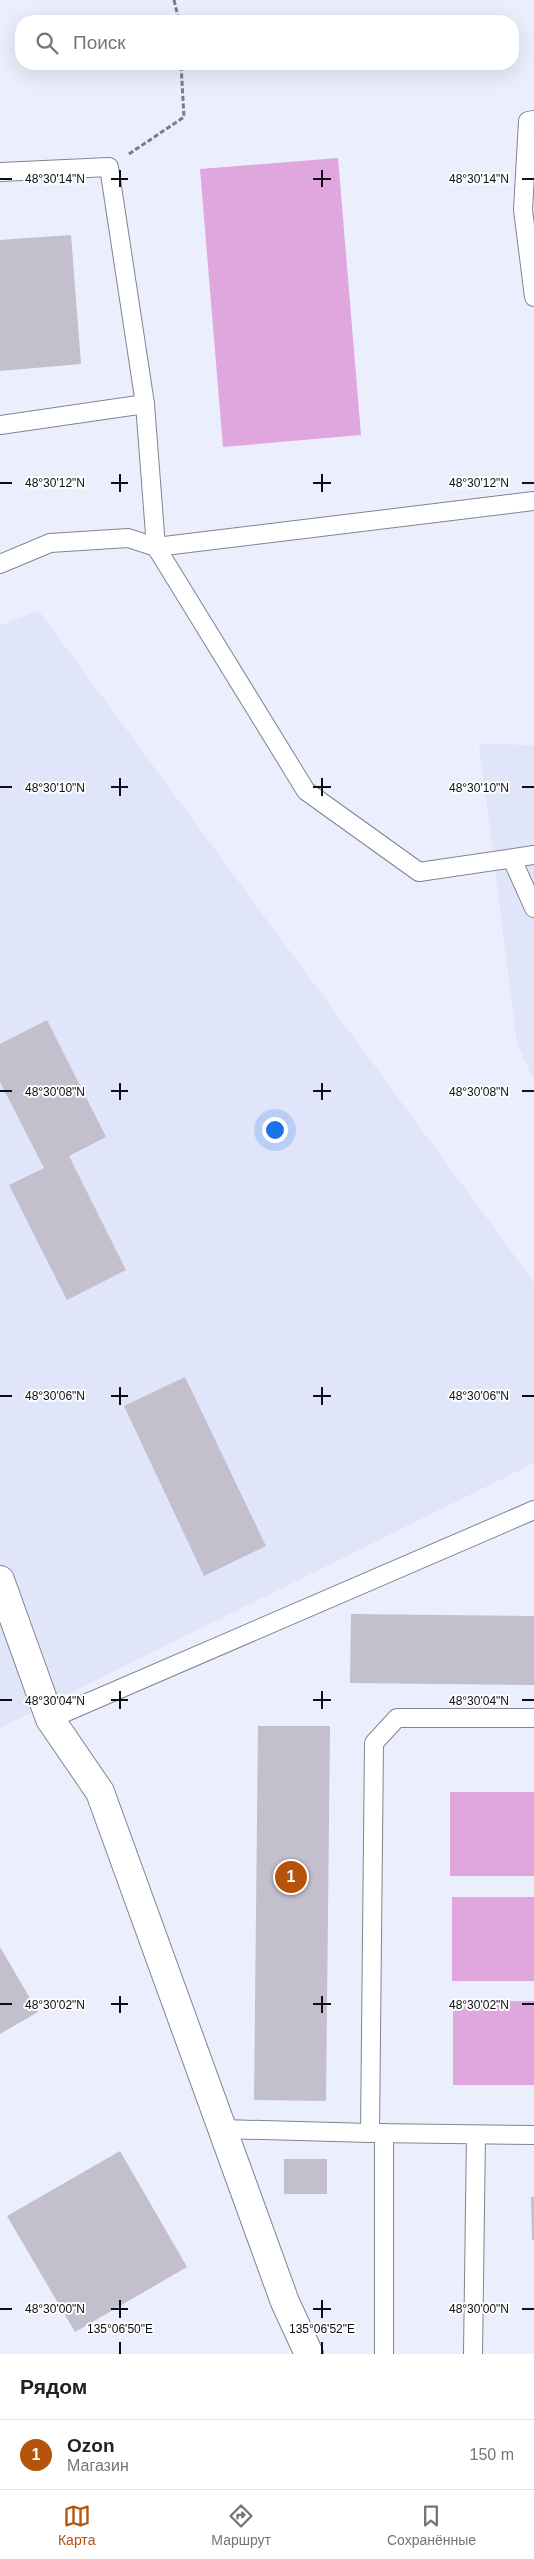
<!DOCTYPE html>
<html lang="ru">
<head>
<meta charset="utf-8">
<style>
	body { margin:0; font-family:Arial,sans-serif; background:#f6f6f6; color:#202124 }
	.you { position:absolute; left:274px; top:1129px; width:18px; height:18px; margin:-12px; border:4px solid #fff; border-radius:50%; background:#1a73e8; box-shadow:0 0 0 8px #1a73e833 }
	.badge { display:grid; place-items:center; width:32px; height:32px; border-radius:50%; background:#b45309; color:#fff; font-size:16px; font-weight:700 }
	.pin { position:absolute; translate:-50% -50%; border:2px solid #fff; box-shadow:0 1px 5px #0006 }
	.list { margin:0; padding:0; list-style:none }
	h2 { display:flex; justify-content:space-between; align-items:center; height:65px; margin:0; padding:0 20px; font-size:21px }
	h2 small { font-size:16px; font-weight:400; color:#757577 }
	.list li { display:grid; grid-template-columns:32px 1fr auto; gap:15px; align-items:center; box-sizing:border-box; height:70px; padding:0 20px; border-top:1px solid #e0e0e0 }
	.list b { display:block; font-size:19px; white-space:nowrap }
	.list p { margin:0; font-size:16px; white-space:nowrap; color:#757577 }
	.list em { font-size:16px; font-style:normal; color:#757577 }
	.icon { flex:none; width:28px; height:28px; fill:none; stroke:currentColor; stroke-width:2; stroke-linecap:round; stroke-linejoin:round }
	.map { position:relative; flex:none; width:534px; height:2354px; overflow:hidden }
	.search { position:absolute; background:#fff; box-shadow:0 5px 20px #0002; left:15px; right:15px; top:15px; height:55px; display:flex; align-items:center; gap:12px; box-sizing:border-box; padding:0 18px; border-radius:20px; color:#757577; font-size:19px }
	.sheet { height:135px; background:#fff }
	nav { display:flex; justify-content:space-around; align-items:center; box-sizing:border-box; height:70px; border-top:1px solid #e0e0e0; background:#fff; font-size:14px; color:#757577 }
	nav a { display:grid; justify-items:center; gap:2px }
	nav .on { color:#b45309 }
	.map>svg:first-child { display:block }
	.built { fill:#e0e5fa }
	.green { fill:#e0a7de }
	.building { fill:#c3bfcc }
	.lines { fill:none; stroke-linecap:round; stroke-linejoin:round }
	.service-casing { stroke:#818490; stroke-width:20 }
	.minor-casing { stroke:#818490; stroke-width:30 }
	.path { stroke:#7a7d86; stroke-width:3; stroke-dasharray:5 2.5; stroke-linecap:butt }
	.service { stroke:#fff; stroke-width:18 }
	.minor { stroke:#fff; stroke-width:28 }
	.ticks { fill:none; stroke:#0e0f14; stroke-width:2 }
	.ticks-label { font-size:12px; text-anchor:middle; fill:#0e0f14; stroke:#fdfdfd; stroke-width:4; stroke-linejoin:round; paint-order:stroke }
</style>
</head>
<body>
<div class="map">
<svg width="534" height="2354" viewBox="0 0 534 2354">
	<rect width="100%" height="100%" fill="#ebeffd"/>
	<g class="built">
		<path d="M 39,611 L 534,1282 L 534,1463 L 0,1728 L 0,625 Z"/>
		<path d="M 479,744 L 534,745 L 534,1081 L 517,1043 Z"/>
	</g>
	<g class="green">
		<path d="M 338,158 L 361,435 L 223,447 L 200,169 Z"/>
		<rect x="450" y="1792" width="84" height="84"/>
		<rect x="452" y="1897" width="82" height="84"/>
		<rect x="453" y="2001" width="81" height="84"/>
	</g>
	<g class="building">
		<path d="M 71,235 L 81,364 L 0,371 L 0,240 Z"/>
		<path d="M 47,1020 L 106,1137 L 69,1156 L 126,1270 L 67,1300 L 9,1185 L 44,1168 L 0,1082 L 0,1044 Z"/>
		<path d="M 185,1377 L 266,1546 L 204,1576 L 124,1406 Z"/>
		<path d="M 351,1614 L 534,1616 L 534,1685 L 350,1683 Z"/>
		<path d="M 258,1726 L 330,1726 L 326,2101 L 254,2100 Z"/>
		<path d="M 0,1947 L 38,2012 L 0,2034 Z"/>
		<path d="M 120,2151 L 187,2267 L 75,2332 L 7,2216 Z"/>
		<rect x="284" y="2159" width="43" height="35"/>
		<path d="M 531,2197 L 534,2197 L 534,2240 L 532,2240 Z"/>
	</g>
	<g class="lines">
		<defs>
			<g id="service">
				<path d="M 534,120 L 528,121 L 523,210 L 534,297"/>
				<path d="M 0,172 L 109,167 L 145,404 L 156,547 L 534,501"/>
				<path d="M 0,425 L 145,404"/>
				<path d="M 0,564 L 50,543 L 128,538 L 156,547 L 306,791 L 419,872 L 534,855"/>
				<path d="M 512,859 L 534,908"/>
				<path d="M 50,1719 L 534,1510"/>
				<path d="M 222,2129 L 370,2133 L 374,1743 L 397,1718 L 534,1718"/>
				<path d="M 373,2133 L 534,2135"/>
				<path d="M 384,2133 L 384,2354"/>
				<path d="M 473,2354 L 476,2135"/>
			</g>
			<path id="minor" d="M 0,1580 L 50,1719 L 100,1792 L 285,2302 L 309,2354"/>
		</defs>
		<use href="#service" class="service-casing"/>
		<use href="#minor" class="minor-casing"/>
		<g class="path">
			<path d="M 174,0 L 179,21"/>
			<path d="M 129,154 L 184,117 L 181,64"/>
		</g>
		<use href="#service" class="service"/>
		<use href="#minor" class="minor"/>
	</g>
	<path class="ticks" d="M 120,170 L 120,187M 322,170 L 322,187M 0,179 L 12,179M 111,179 L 128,179M 313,179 L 331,179M 522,179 L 534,179M 120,474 L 120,492M 322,474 L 322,492M 0,483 L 12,483M 111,483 L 128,483M 313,483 L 331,483M 522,483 L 534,483M 120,778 L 120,796M 322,778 L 322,796M 0,787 L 12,787M 111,787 L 128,787M 313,787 L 331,787M 522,787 L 534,787M 120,1083 L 120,1100M 322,1083 L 322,1100M 0,1091 L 12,1091M 111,1091 L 128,1091M 313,1091 L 331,1091M 522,1091 L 534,1091M 120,1387 L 120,1405M 322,1387 L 322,1405M 0,1396 L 12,1396M 111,1396 L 128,1396M 313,1396 L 331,1396M 522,1396 L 534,1396M 120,1691 L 120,1709M 322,1691 L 322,1709M 0,1700 L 12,1700M 111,1700 L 128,1700M 313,1700 L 331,1700M 522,1700 L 534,1700M 120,1996 L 120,2013M 322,1996 L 322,2013M 0,2004 L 12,2004M 111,2004 L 128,2004M 313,2004 L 331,2004M 522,2004 L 534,2004M 120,2300 L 120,2318M 322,2300 L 322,2318M 0,2309 L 12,2309M 111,2309 L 128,2309M 313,2309 L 331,2309M 522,2309 L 534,2309M 120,2342 L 120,2354M 322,2342 L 322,2354"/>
	<g class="ticks-label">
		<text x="55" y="183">48°30'14"N</text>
		<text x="479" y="183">48°30'14"N</text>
		<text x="55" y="487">48°30'12"N</text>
		<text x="479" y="487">48°30'12"N</text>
		<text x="55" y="792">48°30'10"N</text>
		<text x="479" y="792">48°30'10"N</text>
		<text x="55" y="1096">48°30'08"N</text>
		<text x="479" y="1096">48°30'08"N</text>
		<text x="55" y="1400">48°30'06"N</text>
		<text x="479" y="1400">48°30'06"N</text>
		<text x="55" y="1705">48°30'04"N</text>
		<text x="479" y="1705">48°30'04"N</text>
		<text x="55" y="2009">48°30'02"N</text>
		<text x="479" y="2009">48°30'02"N</text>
		<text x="55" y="2313">48°30'00"N</text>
		<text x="479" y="2313">48°30'00"N</text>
		<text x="120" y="2333">135°06'50"E</text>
		<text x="322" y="2333">135°06'52"E</text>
	</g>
</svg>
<div class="you"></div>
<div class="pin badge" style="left:291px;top:1877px">1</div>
<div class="search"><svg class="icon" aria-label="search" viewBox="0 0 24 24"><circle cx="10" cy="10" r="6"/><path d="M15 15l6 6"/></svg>Поиск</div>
</div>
<section class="sheet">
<h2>Рядом<small></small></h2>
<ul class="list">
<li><span class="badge">1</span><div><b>Ozon</b><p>Магазин</p></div><em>150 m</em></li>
</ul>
</section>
<nav>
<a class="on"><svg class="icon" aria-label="map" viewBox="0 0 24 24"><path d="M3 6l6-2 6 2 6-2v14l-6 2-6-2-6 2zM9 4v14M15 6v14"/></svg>Карта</a>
<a><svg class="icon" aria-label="directions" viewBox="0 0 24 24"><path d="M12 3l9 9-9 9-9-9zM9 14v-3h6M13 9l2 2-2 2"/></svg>Маршрут</a>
<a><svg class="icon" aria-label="saved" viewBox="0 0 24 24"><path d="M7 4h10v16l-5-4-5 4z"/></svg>Сохранённые</a>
</nav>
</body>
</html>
